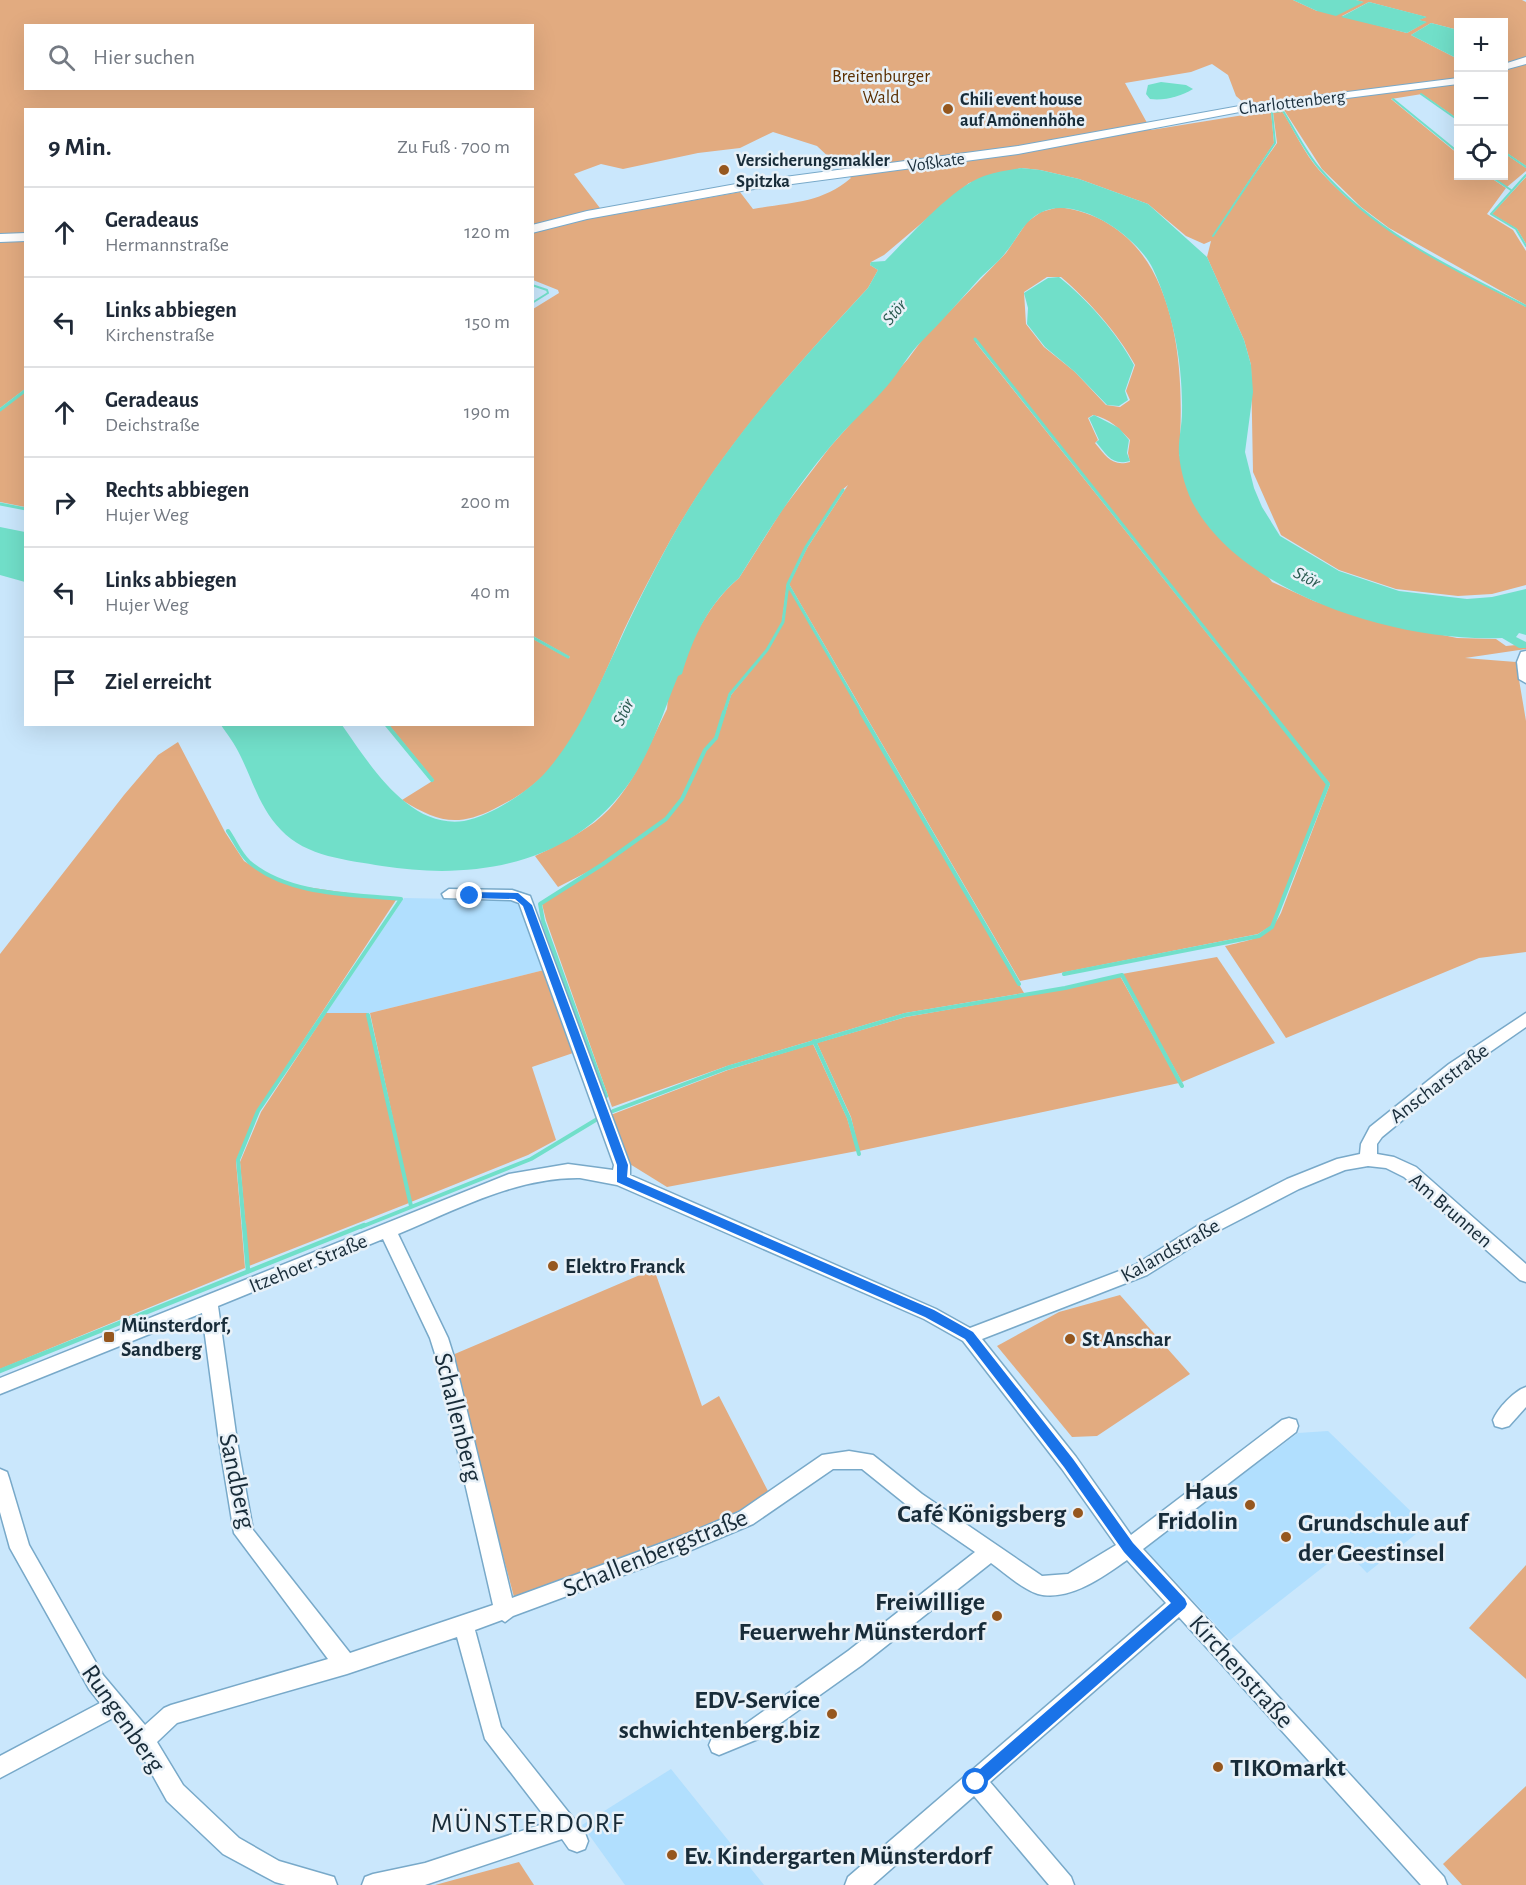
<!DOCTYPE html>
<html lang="de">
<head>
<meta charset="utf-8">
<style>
	body { margin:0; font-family:"Alegreya Sans",sans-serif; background:#f2f2f3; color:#1f2937 }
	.controls { position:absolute; right:18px; top:18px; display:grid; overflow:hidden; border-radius:0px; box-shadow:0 6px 24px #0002 }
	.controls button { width:54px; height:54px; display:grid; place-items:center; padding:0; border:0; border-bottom:2px solid #e0e1e3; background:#fff; color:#1f2937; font:30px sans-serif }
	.stop { position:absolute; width:18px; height:18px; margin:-14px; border:4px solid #1a73e8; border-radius:50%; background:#fff }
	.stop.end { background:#1a73e8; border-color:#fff; box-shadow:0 2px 6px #0008 }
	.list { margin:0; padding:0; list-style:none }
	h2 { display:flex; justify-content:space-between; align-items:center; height:78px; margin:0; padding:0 24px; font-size:26px }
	h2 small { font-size:20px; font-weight:400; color:#747a83 }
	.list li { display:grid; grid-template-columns:39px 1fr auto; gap:18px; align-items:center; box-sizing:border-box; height:90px; padding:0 24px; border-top:2px solid #e0e1e3 }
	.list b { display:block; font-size:22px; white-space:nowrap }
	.list p { margin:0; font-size:20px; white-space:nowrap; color:#747a83 }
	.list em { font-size:20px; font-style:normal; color:#747a83 }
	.icon { flex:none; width:33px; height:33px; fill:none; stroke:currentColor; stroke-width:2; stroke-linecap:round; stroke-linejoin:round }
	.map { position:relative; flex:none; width:1526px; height:1885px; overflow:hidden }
	.search { position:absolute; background:#fff; box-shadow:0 6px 24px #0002; left:24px; top:24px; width:510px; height:66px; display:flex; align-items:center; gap:15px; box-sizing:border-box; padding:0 21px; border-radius:0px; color:#747a83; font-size:22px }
	.panel { position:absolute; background:#fff; box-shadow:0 6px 24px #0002; left:24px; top:108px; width:510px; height:618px; border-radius:0px }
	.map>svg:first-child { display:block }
	.built { fill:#b1dffe }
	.green { fill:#e2ab80; fill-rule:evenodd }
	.water { fill:#71dfc9 }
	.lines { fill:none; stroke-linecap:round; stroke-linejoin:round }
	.stream-far3 { stroke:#71dfc9; stroke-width:2 }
	.stream-far2 { stroke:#71dfc9; stroke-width:3 }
	.stream-far1 { stroke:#71dfc9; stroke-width:4 }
	.stream { stroke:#71dfc9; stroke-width:4.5 }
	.canal { fill:#71dfc9; fill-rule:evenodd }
	.minor-casing { stroke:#78a9c9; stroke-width:3 }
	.major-casing { stroke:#78a9c9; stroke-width:2 }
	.minor { fill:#fff; fill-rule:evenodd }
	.major { fill:#fff; fill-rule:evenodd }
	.route { fill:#1a73e8 }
	.poi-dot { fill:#96571e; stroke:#e8f1f8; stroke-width:2 }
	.labels { text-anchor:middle; stroke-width:5; stroke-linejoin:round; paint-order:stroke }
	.far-park-label { font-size:18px; fill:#5a2f02; stroke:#e8f1f8 }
	.far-poi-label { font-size:18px; font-weight:bold; fill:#182c39; stroke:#e8f1f8; text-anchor:start }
	.far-street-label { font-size:18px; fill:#182c39; stroke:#e8f1f8 }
	.far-water-label { font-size:18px; font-style:italic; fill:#2a5a50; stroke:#e8f1f8 }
	.street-label { font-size:21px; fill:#182c39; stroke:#e8f1f8 }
	.poi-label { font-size:21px; font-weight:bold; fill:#182c39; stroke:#e8f1f8; text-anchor:start }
	.near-street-label { font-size:26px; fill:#182c39; stroke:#e8f1f8 }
	.near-poi-label { font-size:26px; font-weight:bold; fill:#182c39; stroke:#e8f1f8; text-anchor:end }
	.near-quarter-label { font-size:28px; letter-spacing:1.5px; fill:#182c39; stroke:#e8f1f8 }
</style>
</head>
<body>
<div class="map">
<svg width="1526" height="1885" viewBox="0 0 1526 1885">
	<rect width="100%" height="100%" fill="#cae7fc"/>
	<g class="built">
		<path d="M 404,898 L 457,899 L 464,903 L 508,898 L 521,901 L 548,969 L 370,1013 L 326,1013 Z"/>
		<path d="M 1328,1431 L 1426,1526 L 1367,1573 L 1345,1550 L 1230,1640 L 1144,1548 L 1298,1433 Z"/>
		<path d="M 671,1769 L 764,1885 L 625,1885 L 582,1825 Z"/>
	</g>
	<g class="green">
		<path d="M 0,0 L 1293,0 L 1317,11 L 1363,2 L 1356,0 L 1522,0 L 1526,2 L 1526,166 L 1504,151 L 1504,52 L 1506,51 L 1504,47 L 1504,22 L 1458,22 L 1458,30 L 1431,23 L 1411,35 L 1458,59 L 1458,119 L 1422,94 L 1391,99 L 1458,154 L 1458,176 L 1488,176 L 1506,188 L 1487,214 L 1513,230 L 1526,251 L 1526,305 L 1389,228 L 1361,207 L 1322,169 L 1284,110 L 1271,111 L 1274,143 L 1231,208 L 1277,143 L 1273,112 L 1282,111 C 1294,130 1304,153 1319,170 C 1374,232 1454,269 1526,307 L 1526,585 L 1492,594 L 1458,596 L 1396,589 L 1339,570 L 1281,535 L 1253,472 L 1251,365 L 1244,340 L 1207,257 L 1211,241 L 1204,244 L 1186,236 L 1148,204 L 1079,179 L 1040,170 L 1021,168 L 969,183 L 884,255 L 871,262 L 870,265 L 878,270 L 868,288 C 795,367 723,446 670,541 C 654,570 638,600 624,630 C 602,679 573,756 529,788 C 519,796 506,803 494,809 C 456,828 436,821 402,800 L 434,780 L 389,725 L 532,724 L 533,639 L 568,658 L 570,657 L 533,636 L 533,309 L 559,293 L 558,290 L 533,280 L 532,110 L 26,110 L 25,389 L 0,408 ZM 1369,2 L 1426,17 L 1418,20 L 1426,22 L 1407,33 L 1342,16 ZM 26,26 L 532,26 L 532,88 L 26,88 ZM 1212,64 L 1228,75 L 1236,96 L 1256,113 L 1151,130 L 1125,83 L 1191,72 ZM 773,132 L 817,146 L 851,178 C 820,204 791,202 753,209 L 740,192 L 606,216 L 574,174 L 601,164 L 623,169 L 698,153 L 740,148 Z"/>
		<path d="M 1504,153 L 1526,168 L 1526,171 L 1507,187 L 1491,176 L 1504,176 Z"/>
		<path d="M 1526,177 L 1526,244 L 1517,229 L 1492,214 Z"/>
		<path d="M 1059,207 C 1177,223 1186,360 1179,455 L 1272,582 L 1314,601 L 1367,619 L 1457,638 L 1496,639 L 1506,646 L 1526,644 L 1526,649 L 1465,658 L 1516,662 L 1526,721 L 1526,952 L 1479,958 L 1286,1038 L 1225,946 C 1252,939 1268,939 1281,913 L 1330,784 L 977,341 L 976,343 L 1327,784 L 1271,926 L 1258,934 L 1020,981 L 789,584 L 807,548 L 848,485 L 842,490 L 806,547 L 787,584 L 782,622 L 767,650 L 729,694 L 715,738 L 704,750 L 681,798 L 666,818 L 603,864 L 558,887 L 535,856 C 556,846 576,836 595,822 C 631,794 648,747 667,709 L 668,698 C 686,655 702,609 739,578 L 782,510 L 830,447 L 908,359 L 922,340 L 1006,253 L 1027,222 L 1041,212 ZM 1047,277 L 1061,277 C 1089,301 1118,333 1135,365 L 1126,391 L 1130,400 L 1120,407 L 1106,405 L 1075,372 L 1044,347 L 1026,324 L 1024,292 ZM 1093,415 C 1109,418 1120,429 1130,440 L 1128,453 L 1130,462 C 1112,467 1106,456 1095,443 L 1098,440 L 1088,418 Z"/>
		<path d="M 25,391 L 25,507 L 0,502 L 0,411 Z"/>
		<path d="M 788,586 L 1024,993 L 905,1013 L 727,1066 L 612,1107 L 546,920 L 542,904 L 604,865 L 667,819 L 683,799 L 706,751 L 717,738 L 731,695 L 768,650 L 783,623 Z"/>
		<path d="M 178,742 L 225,832 L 244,861 L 266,875 L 286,884 L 396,900 L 257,1111 L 236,1161 L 245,1268 L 0,1369 L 0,954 L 124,795 L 158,755 Z"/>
		<path d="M 1217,957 L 1275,1043 L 1182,1082 L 1122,974 Z"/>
		<path d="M 548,969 L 576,1052 L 532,1067 L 556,1140 L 528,1155 L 411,1202 L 370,1013 Z"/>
		<path d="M 1120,976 L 1179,1083 L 859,1151 L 851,1117 L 817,1043 L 906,1017 L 1064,989 Z"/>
		<path d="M 326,1013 L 367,1013 L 409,1203 L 249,1266 L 240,1162 L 261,1112 Z"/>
		<path d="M 813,1044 L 847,1118 L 857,1151 L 667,1187 L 625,1161 L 608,1116 L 728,1070 Z"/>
		<path d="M 654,1269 L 702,1406 L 719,1396 L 769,1493 L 738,1515 L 514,1597 L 450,1356 Z"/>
		<path d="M 1120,1295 L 1190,1374 L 1097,1436 L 1072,1437 L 997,1346 L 1059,1312 Z"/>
		<path d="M 1526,1565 L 1526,1679 L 1469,1628 Z"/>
		<path d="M 1526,1786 L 1526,1885 L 1462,1885 L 1443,1864 Z"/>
		<path d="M 519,1862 L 534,1885 L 435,1885 Z"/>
	</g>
	<g class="water">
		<path d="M 1293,0 L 1356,0 L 1364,2 L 1336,16 L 1317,11 Z"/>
		<path d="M 1369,2 L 1427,17 L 1419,20 L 1427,22 L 1407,33 L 1341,17 Z"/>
		<path d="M 1431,23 L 1458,30 L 1458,59 L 1411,35 Z"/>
		<path d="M 1161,82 L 1186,85 L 1193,89 C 1181,96 1165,101 1150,99 L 1146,94 L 1148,85 Z"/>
		<path d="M 1021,168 L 1040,170 L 1079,179 L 1148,204 L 1207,257 L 1244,340 L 1251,365 L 1253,392 L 1245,452 L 1254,488 L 1262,507 L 1280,536 L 1339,571 L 1399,591 L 1467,599 L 1492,597 L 1526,589 L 1526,635 L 1519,633 L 1516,637 C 1415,647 1249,600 1195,507 C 1187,494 1180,470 1179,454 C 1178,441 1182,426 1182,412 C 1183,364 1173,312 1153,269 C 1138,237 1078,195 1042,212 C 1024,220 1018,238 1006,252 C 999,262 988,270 980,278 C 961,299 942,321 922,341 C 909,353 900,371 888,385 C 870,406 848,425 830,447 C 795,488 767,533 739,578 C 709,603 693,637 682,674 L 678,676 C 664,710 653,747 632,779 C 575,864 477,881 382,866 C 348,860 306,857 281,830 C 260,809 253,781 240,755 C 235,744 227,734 221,725 L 342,725 C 369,763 408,829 464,821 C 489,817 528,792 545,773 C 578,736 596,691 617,647 C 633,611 651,576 670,541 C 722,446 795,367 868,288 L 878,270 L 870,265 L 871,262 L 885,261 C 910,236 951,188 984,176 C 996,172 1008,170 1021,168 Z"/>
		<path d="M 1059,277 C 1088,300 1117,333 1134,365 L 1125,391 L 1128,400 L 1119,406 L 1107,405 L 1075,372 L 1045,347 L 1027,324 L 1028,308 L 1024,293 L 1048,278 Z"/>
		<path d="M 1094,415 L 1119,428 L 1129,440 L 1127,453 L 1130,461 C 1112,466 1107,455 1096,442 L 1099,440 L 1089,418 Z"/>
		<path d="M 0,527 L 25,532 L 25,582 L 0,575 Z"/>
	</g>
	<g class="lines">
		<g class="stream-far3">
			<path d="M 1421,94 L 1458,120"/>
			<path d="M 1393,99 L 1458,152"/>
			<path d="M 1504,152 L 1526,167"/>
			<path d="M 1526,175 L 1491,214 L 1516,229 L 1526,246"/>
			<path d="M 1490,176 L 1511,190"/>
			<path d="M 1213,236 L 1275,143 L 1272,112 L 1283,111 C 1295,130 1305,152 1320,169 C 1375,233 1453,269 1526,306"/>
			<path d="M 532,285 L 547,290 L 548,293 L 532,303"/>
		</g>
		<g class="stream-far2">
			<path d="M 975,339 L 1272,713"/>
			<path d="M 0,410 L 26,390"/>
			<path d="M 0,504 L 26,509"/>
			<path d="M 788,585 L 862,713"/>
			<path d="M 532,637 L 568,657"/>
			<path d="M 724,713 L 730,694 L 767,650 L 783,622 L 788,584 L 806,547 L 843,490"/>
		</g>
		<g class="stream-far1">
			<path d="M 861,712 L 1019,984"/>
			<path d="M 386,724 L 432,780"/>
			<path d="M 228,831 C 235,841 240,854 249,862 C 289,896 352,894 401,899 L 258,1111 L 238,1160 L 244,1227"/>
			<path d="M 1064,974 L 1259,936 L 1272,927 L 1328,784 L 1271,712"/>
			<path d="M 368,1015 L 411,1206"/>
			<path d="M 814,1041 L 849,1118 L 859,1154"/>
			<path d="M 606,1096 L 543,921 L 540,904 L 603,864 L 666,819 L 682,799 L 705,750 L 716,738 L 724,712"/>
			<path d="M 613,1111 L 727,1068 L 905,1015 L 1065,988 L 1122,975 L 1182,1086"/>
			<path d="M 361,1227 L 531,1159 L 599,1118"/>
		</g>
		<g class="stream">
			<path d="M 244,1225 L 248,1271"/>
			<path d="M 0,1371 L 364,1225"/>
		</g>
		<path class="canal" d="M 1496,627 L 1526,642 L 1526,648 L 1519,648 L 1492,632 L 1490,630 Z"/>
		<defs>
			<g id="minor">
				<path d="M 1526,651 L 1526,683 L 1519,679 L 1517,662 L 1521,652 Z"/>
				<path d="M 449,889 L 512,890 L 530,896 L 630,1165 L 630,1175 L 936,1309 L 970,1328 L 1135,1265 L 1202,1223 L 1287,1179 L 1337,1159 L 1360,1154 L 1361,1144 L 1370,1127 L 1449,1064 L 1526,1013 L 1526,1027 L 1461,1072 L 1382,1137 L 1377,1144 L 1377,1154 L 1394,1157 L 1416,1167 L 1526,1264 L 1526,1282 L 1520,1280 L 1404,1177 L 1386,1168 L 1368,1166 L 1345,1170 L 1299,1189 L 1214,1233 L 1147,1275 L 982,1339 L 1076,1457 L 1131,1535 L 1282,1420 L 1289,1418 L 1296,1420 L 1298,1426 L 1296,1432 L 1143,1549 L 1444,1877 L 1447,1885 L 1421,1885 L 1179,1617 L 990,1782 L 1071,1877 L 1074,1885 L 1049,1885 L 974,1796 L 873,1885 L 845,1885 L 848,1877 L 1166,1603 L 1127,1560 C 1103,1577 1069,1602 1038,1594 C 1022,1589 1005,1573 991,1563 L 862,1665 L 758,1739 L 719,1755 L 712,1752 L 709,1745 L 712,1738 L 744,1725 L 848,1651 L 975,1552 L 908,1506 L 862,1469 L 833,1469 L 753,1524 L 691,1550 L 513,1616 L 505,1622 L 502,1620 L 475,1630 L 501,1727 L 585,1833 L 588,1841 L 585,1849 L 577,1852 L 569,1849 L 562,1839 L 425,1885 L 362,1885 L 365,1877 L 373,1874 L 425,1863 L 549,1822 L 485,1739 L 457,1637 L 347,1674 L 177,1723 L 157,1742 L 183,1785 L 239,1838 L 279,1861 L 334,1877 L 337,1885 L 286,1885 L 275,1882 L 223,1854 L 167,1801 L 137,1747 L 113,1718 L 0,1778 L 0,1756 L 100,1703 L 89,1689 L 10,1548 L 0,1512 L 0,1469 L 7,1472 L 9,1478 L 29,1545 L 103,1675 L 145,1725 L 164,1708 L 171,1705 L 328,1659 L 234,1533 L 219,1441 L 202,1313 L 0,1394 L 0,1378 L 509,1174 L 568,1164 L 613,1170 L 614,1165 L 519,903 L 511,900 L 444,898 L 442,894 ZM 580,1178 L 617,1185 L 924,1319 L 963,1341 L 1062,1469 L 1116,1545 L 1068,1574 L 1042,1576 L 922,1494 L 873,1455 L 849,1451 L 822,1455 L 739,1512 L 687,1534 L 512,1598 L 454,1357 L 448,1338 L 398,1234 C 456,1210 516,1177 580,1178 ZM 383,1239 L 430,1338 L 436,1357 L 493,1605 L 350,1653 L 253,1530 L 237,1441 L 218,1306 Z"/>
				<path d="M 1526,1387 L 1526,1407 L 1509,1426 L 1502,1428 L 1495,1426 L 1493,1420 C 1498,1408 1514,1391 1526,1387 Z"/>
			</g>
			<g id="major">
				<path d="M 1526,57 L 1526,64 L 1504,70 L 1504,64 Z"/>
				<path d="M 1458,78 L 1458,84 L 1245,111 L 1018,154 L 747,190 L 587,219 L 532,233 L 532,225 L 587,211 L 747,182 L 1018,146 L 1245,105 Z"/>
				<path d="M 26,233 L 26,241 L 0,242 L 0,234 Z"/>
			</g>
		</defs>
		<use href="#minor" class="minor-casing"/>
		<use href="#major" class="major-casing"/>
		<use href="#minor" class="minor"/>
		<use href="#major" class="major"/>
	</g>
	<path class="route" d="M 470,892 L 518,893 L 532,905 L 628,1165 L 627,1177 L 934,1310 L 973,1332 L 1073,1459 L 1133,1543 L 1185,1599 L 1187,1604 L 1185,1608 L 981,1787 L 976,1789 L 971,1787 L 969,1782 L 971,1777 L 1171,1603 L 1124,1552 L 1064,1467 L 965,1339 L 925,1317 L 617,1182 L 617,1165 L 523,906 L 515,899 L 467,898 L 467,893 Z"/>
	<g class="poi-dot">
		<circle cx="948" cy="109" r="6"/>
		<circle cx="724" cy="170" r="6"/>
		<circle cx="553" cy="1266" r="6"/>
		<rect x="103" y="1331" width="12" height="12" rx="3"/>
		<circle cx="1070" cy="1339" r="6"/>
		<circle cx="1250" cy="1505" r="6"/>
		<circle cx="1078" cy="1513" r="6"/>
		<circle cx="1286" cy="1537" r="6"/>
		<circle cx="997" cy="1616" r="6"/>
		<circle cx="832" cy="1714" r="6"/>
		<circle cx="1218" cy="1767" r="6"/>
		<circle cx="672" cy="1855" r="6"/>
	</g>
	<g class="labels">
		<g class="far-park-label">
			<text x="881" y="82">Breitenburger<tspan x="881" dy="21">Wald</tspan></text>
		</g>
		<g class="far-poi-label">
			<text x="960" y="105">Chili event house<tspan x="960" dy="21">auf Amönenhöhe</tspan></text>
			<text x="736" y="166">Versicherungsmakler<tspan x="736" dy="21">Spitzka</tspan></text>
		</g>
		<g class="far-street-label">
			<text transform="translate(1292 102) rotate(-7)" y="6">Charlottenberg</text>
			<text transform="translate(936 162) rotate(-8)" y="6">Voßkate</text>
		</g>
		<g class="far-water-label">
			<text transform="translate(894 312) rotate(-50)" y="6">Stör</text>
			<text transform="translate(1307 577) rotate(27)" y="6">Stör</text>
			<text transform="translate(623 712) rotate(-64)" y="6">Stör</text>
		</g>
		<g class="street-label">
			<text transform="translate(1439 1083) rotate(-37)" y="7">Anscharstraße</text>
			<text transform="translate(1451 1210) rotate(41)" y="7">Am Brunnen</text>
			<text transform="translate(1170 1250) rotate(-29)" y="7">Kalandstraße</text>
			<text transform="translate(308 1263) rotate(-22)" y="7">Itzehoer Straße</text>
		</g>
		<g class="poi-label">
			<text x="565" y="1273">Elektro Franck</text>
			<text x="121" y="1332">Münsterdorf,<tspan x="121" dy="24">Sandberg</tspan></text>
			<text x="1082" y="1346">St Anschar</text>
		</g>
		<g class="near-street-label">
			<text transform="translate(459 1417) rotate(76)" y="9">Schallenberg</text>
			<text transform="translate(238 1481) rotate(78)" y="9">Sandberg</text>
			<text transform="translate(655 1552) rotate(-22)" y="9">Schallenbergstraße</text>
			<text transform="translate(1242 1671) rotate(48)" y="9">Kirchenstraße</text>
			<text transform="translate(124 1718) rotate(55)" y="9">Rungenberg</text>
		</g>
		<g class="near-poi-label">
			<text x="1238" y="1499">Haus<tspan x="1238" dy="30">Fridolin</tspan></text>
			<text x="1066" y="1522">Café Königsberg</text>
			<text x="1298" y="1531" text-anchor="start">Grundschule auf<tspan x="1298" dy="30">der Geestinsel</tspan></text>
			<text x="985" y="1610">Freiwillige<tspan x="985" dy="30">Feuerwehr Münsterdorf</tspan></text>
			<text x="820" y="1708">EDV-Service<tspan x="820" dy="30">schwichtenberg.biz</tspan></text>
			<text x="1230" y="1776" text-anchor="start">TIKOmarkt</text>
			<text x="684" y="1864" text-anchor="start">Ev. Kindergarten Münsterdorf</text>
		</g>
		<g class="near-quarter-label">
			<text x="528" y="1832">MÜNSTERDORF</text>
		</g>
	</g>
</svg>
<div class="controls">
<button>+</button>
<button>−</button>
<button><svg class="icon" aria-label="locate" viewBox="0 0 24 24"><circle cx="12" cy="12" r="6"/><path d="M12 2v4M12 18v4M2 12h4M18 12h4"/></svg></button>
</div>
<div class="stop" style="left:976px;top:1782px"></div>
<div class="stop end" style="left:470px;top:896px"></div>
<div class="search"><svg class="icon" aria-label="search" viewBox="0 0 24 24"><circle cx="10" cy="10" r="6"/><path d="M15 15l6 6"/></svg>Hier suchen</div>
<section class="panel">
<h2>9 Min.<small>Zu Fuß · 700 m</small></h2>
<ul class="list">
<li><svg class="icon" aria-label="ahead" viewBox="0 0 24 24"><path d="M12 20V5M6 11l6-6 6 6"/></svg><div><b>Geradeaus</b><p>Hermannstraße</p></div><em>120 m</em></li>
<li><svg class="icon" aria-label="left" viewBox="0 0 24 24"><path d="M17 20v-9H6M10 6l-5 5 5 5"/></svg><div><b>Links abbiegen</b><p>Kirchenstraße</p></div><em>150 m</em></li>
<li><svg class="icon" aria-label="ahead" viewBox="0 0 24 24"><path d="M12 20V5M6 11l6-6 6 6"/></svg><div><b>Geradeaus</b><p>Deichstraße</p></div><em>190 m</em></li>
<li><svg class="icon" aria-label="right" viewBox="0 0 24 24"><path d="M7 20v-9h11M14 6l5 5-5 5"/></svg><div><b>Rechts abbiegen</b><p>Hujer Weg</p></div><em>200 m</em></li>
<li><svg class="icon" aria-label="left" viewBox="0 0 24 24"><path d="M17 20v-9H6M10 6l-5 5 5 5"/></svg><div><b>Links abbiegen</b><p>Hujer Weg</p></div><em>40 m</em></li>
<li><svg class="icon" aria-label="arrive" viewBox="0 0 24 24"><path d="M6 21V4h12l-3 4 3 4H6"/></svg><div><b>Ziel erreicht</b></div></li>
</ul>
</section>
</div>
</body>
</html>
